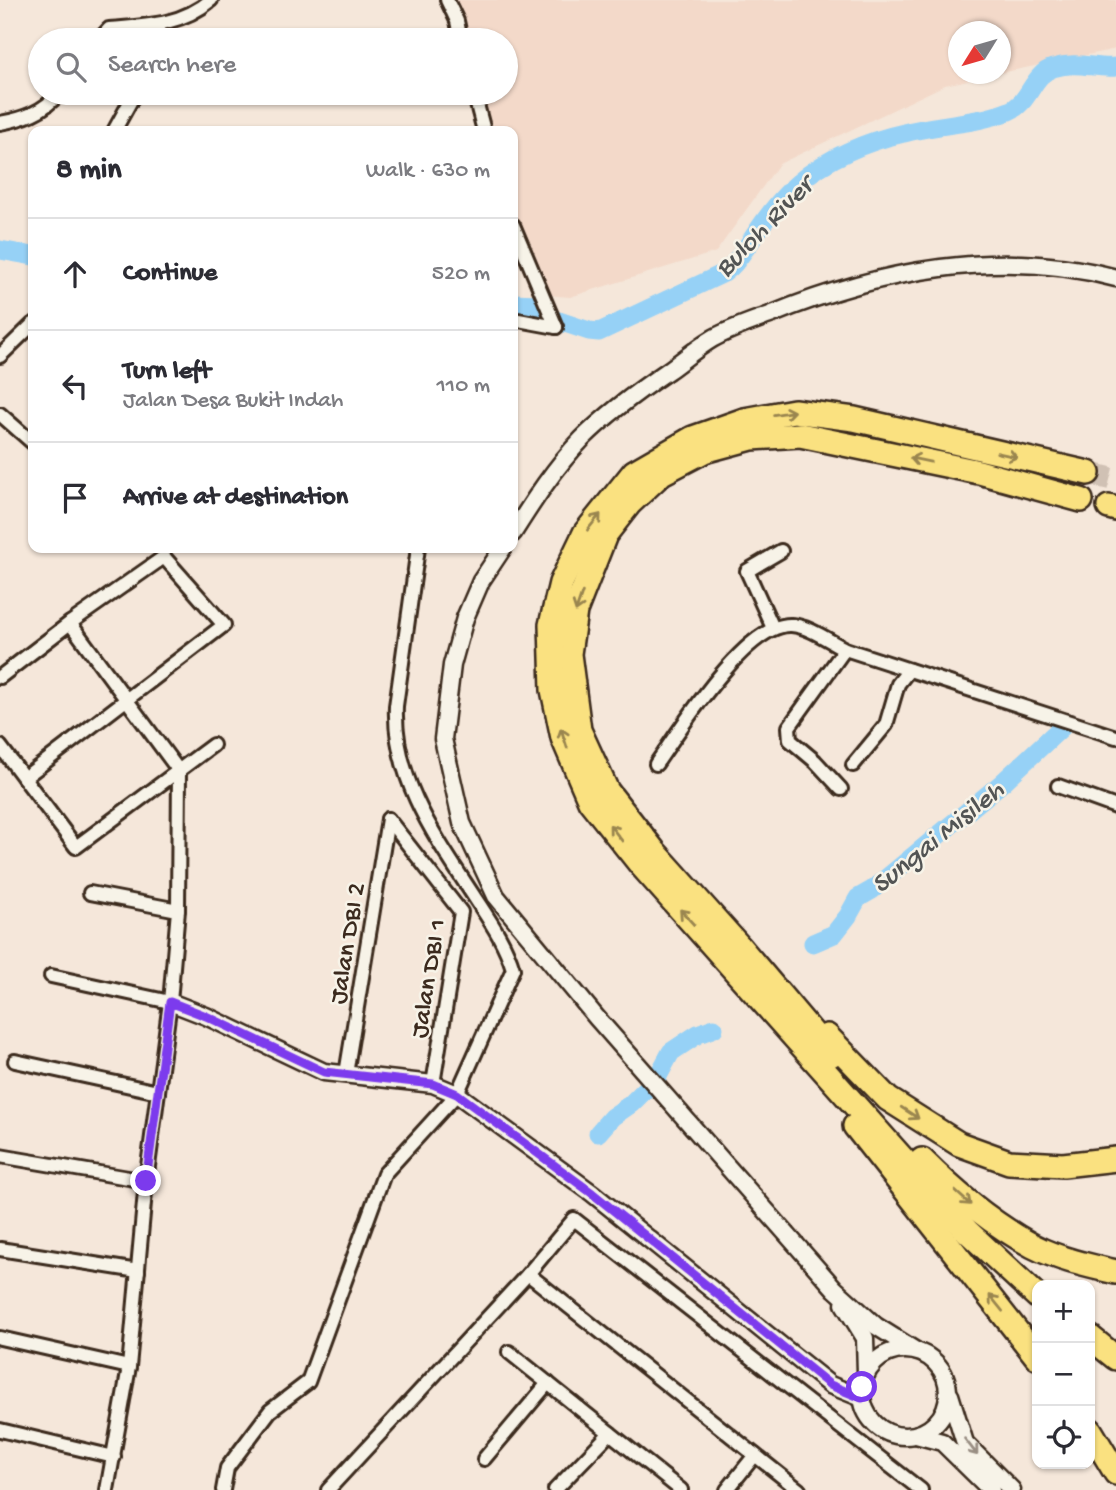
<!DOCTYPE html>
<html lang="en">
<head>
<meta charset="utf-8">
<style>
	body { margin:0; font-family:"Gochi Hand",sans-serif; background:#f2f2f3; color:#2b2b33 }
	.controls { position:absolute; right:21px; bottom:21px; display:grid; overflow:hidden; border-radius:14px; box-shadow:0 2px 5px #0004 }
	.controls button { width:63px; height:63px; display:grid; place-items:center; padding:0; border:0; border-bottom:2px solid #e1e1e2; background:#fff; color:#2b2b33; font:35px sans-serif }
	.compass { position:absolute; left:948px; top:21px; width:63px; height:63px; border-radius:50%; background:#fff; box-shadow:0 2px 5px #0004; rotate:233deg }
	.stop { position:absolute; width:21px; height:21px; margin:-16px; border:5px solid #7c3aed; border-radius:50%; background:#fff }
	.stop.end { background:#7c3aed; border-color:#fff; box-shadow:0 2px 7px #0008 }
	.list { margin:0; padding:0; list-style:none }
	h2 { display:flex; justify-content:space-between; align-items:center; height:91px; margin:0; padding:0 28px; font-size:30px }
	h2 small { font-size:23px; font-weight:400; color:#7c7c81 }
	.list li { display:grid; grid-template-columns:46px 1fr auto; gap:21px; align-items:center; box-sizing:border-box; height:112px; padding:0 28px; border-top:2px solid #e1e1e2 }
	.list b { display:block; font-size:26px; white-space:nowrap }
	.list p { margin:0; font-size:23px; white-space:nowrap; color:#7c7c81 }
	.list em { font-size:23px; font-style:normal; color:#7c7c81 }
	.icon { flex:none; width:38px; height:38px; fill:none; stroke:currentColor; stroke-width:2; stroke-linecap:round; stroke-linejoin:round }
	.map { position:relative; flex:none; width:1116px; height:1490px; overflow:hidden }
	.search { position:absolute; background:#fff; box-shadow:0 2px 5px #0004; left:28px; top:28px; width:490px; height:77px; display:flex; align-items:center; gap:18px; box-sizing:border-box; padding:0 24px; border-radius:38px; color:#7c7c81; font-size:26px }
	.panel { position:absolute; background:#fff; box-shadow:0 2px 5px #0004; left:28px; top:126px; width:490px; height:427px; border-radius:14px }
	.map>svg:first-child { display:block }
	.built { fill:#f3d9c9 }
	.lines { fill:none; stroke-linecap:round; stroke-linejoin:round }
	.river { stroke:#96d1f6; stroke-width:19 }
	.motorway-tunnel { stroke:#d0c1b4; stroke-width:23; stroke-dasharray:23 11; stroke-linecap:butt }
	.minor-casing { stroke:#3b2a1e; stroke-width:18 }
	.tertiary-casing { stroke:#3b2a1e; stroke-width:21 }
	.motorway-casing { stroke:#3b2a1e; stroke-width:28 }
	.minor { stroke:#f7f3e8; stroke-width:12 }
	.tertiary { stroke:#f7f3e8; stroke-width:16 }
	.motorway { stroke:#fae180; stroke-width:23 }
	.oneway { stroke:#9a864f }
	.oneway2 { stroke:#998e83 }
	.route { stroke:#7c3aed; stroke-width:9 }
	.labels { text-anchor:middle; stroke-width:5; stroke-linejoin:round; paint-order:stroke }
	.street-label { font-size:26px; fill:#3b2a1e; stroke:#f7f3e8 }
	.water-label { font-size:28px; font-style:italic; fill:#525454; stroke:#f7f3e8 }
</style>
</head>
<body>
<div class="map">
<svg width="1116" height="1490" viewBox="0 0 1116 1490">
	<rect width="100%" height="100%" fill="#f5e7da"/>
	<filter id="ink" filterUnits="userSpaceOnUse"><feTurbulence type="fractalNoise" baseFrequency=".0143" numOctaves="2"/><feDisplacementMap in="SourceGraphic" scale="14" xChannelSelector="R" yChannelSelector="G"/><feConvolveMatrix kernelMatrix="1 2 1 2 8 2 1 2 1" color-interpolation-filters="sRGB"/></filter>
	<g filter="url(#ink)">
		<path class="built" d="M 447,0 L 1116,0 L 1116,49 L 1001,73 L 1000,32 L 958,32 L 958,74 L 997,74 L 945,85 L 779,164 L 716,252 L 570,297 L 546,295 L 522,238 L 513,206 L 513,131 L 489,131 L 477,93 L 506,93 L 506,40 L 460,40 Z"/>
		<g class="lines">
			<g class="river">
				<path d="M 0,250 L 33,256"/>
				<path d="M 513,303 L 537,304 L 544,311"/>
				<path d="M 559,321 L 589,331 L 599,332 L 724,273 C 735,265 740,256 748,245 C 762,224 779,199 798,183 C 827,158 867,141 904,133 C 938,124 976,124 1009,111 C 1030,103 1032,74 1053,68 C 1078,60 1093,69 1116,67"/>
				<path d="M 813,943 L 834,934 L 848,916 L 858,898 L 872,890 L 1003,782 L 1062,727"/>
				<path d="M 598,1133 L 612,1117 L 631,1104 L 657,1078 L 671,1052 L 698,1034 L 714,1028"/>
			</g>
			<path class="motorway-tunnel" d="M 1088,473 L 1116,480"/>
			<defs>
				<g id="minor">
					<path d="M 447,0 L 457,21 L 461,40"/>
					<path d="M 99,40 L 109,29 C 146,26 182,25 211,0"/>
					<path d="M 153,40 L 160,25"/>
					<path d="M 474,93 L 484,131"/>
					<path d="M 0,123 C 23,119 44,112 59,93"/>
					<path d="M 114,131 L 135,93"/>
					<path d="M 513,225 L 556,327"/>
					<path d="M 513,319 L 556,327"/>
					<path d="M 0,356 L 33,324"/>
					<path d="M 0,414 L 33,443"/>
					<path d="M 70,623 L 179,771 L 178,910 L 170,1002 L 146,1181 L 129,1367 L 107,1490"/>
					<path d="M 773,628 L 747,571 L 781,551"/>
					<path d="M 0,677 L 70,623 L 164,557 L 224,625 L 24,778"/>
					<path d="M 0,746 L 76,847 L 213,745"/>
					<path d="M 656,764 C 680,730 746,623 791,625 C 809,626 829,641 845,649 L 1116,737"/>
					<path d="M 853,765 L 886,725 L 898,684 L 909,670"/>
					<path d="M 1058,786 L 1116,807"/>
					<path d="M 841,789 L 815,761 L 790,740 L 789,727 L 845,649"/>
					<path d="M 388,819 L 461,912 L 433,1084"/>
					<path d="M 90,893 L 178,910"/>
					<path d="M 51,976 L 170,1002"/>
					<path d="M 15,1061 L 158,1092"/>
					<path d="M 346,1074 L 388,819"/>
					<path d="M 0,1156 L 146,1181"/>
					<path d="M 0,1249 L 138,1271"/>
					<path d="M 528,1274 L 799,1490"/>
					<path d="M 0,1338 L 129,1367"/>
					<path d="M 509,1352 L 681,1490"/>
					<path d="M 0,1430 L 114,1457"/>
					<path d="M 484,1459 L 548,1383"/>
					<path d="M 223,1490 L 227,1468 L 270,1411 L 308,1382 L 384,1174 L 457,1094 L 513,969 C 505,942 490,921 475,898 C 436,838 393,779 396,706 L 418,548"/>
					<path d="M 328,1490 L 528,1274 L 574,1219 L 921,1490"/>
					<path d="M 555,1490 L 610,1433"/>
					<path d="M 727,1490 L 755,1455"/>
				</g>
				<g id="tertiary">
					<path d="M 513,533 C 534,500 555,467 582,439 C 608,413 638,391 669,370 C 683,360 697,348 712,339 C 729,329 751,322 770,315 C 879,270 1001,247 1116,278"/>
					<path d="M 503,548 L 481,581 L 465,618 L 452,665 L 443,739 L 462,823 L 496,896 L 596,1017 L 835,1289 L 876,1326 L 916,1351"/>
					<path d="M 170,1002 L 206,1016 L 324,1072 L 433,1084 L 457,1094 L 592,1193 L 830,1385 L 862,1398"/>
					<path d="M 844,1304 L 865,1338 L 866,1373"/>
					<circle cx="905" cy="1393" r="43"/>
					<path d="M 950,1395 L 965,1443 L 1012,1490"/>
					<path d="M 916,1435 L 942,1442 L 991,1490"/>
				</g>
				<g id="motorway">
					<path d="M 1109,507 L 1116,509"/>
					<path d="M 827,1036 L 888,1099 L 959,1144 L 1009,1162 L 1063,1165 L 1116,1159"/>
					<path d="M 831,1055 L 739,946 L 654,851 L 607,791 L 579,730 L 569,654 L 575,611 L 605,535 L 630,503 L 662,473 L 704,451 L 752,438 L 800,435 L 979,472 L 1081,500"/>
					<path d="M 855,1126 L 1037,1357"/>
					<path d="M 922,1160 C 955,1193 992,1224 1033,1246 C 1058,1259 1089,1266 1116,1272"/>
					<path d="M 1037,1296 L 967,1231 L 641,865 L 590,801 L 563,738 L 553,690 L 551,625 L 561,583 L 585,533 L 634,472 L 693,438 L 744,420 L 794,411 L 854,419 L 1088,473"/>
					<path d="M 1090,1337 L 1116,1358"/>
					<path d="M 1090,1430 L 1116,1473"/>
				</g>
			</defs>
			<use href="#minor" class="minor-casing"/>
			<use href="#tertiary" class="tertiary-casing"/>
			<use href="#motorway" class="motorway-casing"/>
			<use href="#minor" class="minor"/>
			<use href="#tertiary" class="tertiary"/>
			<use href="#motorway" class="motorway"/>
		</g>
		<defs><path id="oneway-shaft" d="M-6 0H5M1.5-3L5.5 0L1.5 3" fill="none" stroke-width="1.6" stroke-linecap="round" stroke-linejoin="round" transform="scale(1.75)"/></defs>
		<g class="oneway">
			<use href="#oneway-shaft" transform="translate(784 413) rotate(-9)"/>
			<use href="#oneway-shaft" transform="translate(1007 455) rotate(13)"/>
			<use href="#oneway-shaft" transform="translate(920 460) rotate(-168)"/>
			<use href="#oneway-shaft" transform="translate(594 522) rotate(-51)"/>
			<use href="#oneway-shaft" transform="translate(579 602) rotate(109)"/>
			<use href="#oneway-shaft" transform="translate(564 738) rotate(-108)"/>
			<use href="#oneway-shaft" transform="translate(616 833) rotate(-128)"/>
			<use href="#oneway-shaft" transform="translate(687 917) rotate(-132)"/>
			<use href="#oneway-shaft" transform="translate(910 1113) rotate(33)"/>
			<use href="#oneway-shaft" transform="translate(963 1198) rotate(42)"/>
			<use href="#oneway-shaft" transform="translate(996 1303) rotate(-129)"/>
		</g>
		<use class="oneway2" href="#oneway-shaft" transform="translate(971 1447) rotate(52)"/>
	</g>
	<g class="lines" filter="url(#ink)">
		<path class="route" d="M 146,1181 L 170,1002 L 206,1016 L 324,1072 L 433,1084 L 457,1094 L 592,1193 L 830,1385 L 862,1398 L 862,1387"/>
	</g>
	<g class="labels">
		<g class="street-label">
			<text transform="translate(345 943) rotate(-81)" y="9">Jalan DBI 2</text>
			<text transform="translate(426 978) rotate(-81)" y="9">Jalan DBI 1</text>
		</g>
		<g class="water-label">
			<text transform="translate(762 225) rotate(-46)" y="10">Buloh River</text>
			<text transform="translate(936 835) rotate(-39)" y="10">Sungai Misileh</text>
		</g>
	</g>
</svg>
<div class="controls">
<button>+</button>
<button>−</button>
<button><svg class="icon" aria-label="locate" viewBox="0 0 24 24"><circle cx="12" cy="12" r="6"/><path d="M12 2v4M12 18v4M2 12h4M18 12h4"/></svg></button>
</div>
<svg class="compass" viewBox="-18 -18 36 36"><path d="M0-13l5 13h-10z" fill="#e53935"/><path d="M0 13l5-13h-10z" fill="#7c7c81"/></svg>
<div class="stop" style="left:862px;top:1387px"></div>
<div class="stop end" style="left:146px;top:1181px"></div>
<div class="search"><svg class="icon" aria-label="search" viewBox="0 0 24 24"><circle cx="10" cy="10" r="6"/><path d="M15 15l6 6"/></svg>Search here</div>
<section class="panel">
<h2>8 min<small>Walk · 630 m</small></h2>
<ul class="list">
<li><svg class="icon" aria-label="ahead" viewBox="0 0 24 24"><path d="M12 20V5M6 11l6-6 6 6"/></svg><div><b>Continue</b></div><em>520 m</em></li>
<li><svg class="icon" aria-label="left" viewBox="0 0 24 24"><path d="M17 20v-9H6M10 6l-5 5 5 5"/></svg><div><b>Turn left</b><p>Jalan Desa Bukit Indah</p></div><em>110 m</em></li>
<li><svg class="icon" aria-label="arrive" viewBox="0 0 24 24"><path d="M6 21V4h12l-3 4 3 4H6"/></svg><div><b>Arrive at destination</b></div></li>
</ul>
</section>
</div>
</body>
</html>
